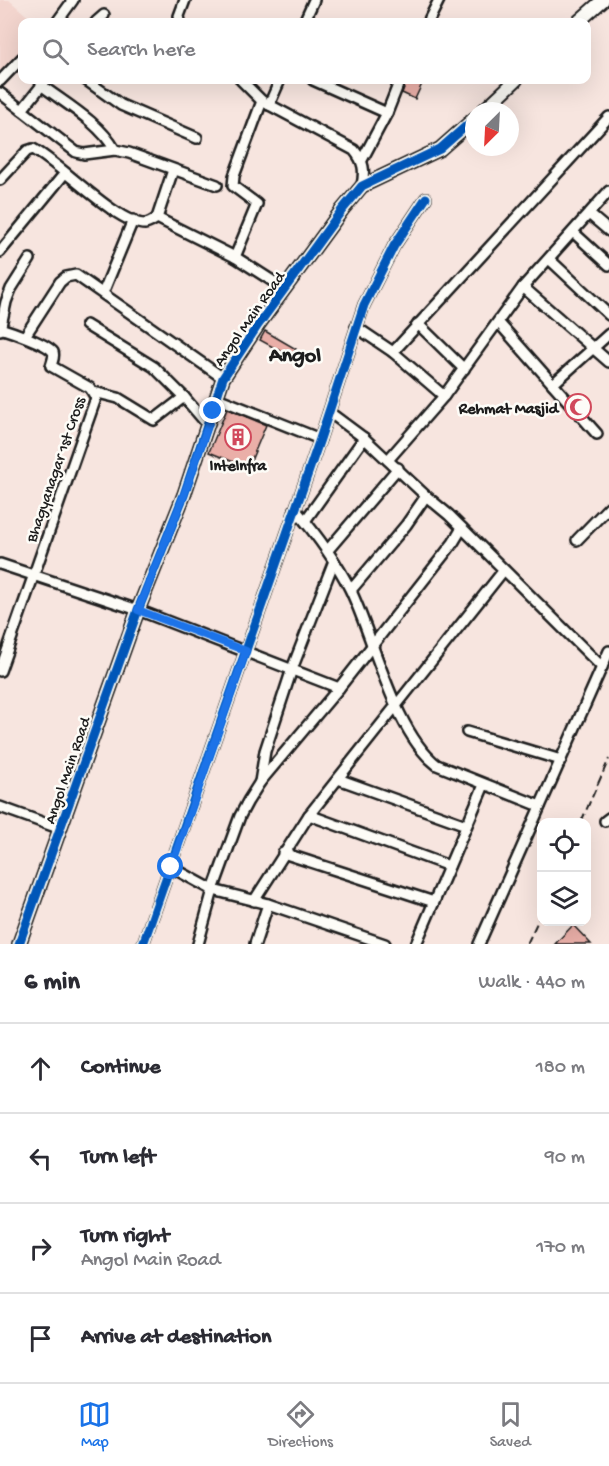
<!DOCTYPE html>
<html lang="en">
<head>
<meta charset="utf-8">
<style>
	body { margin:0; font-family:"Gochi Hand",sans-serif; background:#f2f2f3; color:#2b2b33 }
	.controls { position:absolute; right:18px; bottom:18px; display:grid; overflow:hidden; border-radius:12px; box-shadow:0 6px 24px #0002 }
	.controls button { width:54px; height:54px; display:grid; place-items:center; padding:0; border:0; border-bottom:2px solid #e1e1e2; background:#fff; color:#2b2b33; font:30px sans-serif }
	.compass { position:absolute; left:465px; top:102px; width:54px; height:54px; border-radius:50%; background:#fff; box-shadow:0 6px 24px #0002; rotate:204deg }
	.stop { position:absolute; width:18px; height:18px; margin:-14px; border:4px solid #1a73e8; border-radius:50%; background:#fff }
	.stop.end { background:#1a73e8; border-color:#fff; box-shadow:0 2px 6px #0008 }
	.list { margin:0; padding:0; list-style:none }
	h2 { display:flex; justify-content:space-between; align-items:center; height:78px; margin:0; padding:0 24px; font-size:26px }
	h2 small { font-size:20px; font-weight:400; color:#7c7c81 }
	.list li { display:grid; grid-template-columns:39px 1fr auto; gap:18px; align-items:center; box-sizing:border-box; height:90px; padding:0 24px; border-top:2px solid #e1e1e2 }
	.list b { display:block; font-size:22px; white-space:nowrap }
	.list p { margin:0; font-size:20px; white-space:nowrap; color:#7c7c81 }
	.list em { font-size:20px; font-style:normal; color:#7c7c81 }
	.icon { flex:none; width:33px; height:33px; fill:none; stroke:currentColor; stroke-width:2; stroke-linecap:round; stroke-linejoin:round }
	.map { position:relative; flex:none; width:609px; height:944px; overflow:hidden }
	.search { position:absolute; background:#fff; box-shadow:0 6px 24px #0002; left:18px; right:18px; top:18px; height:66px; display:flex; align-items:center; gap:15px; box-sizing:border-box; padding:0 21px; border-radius:12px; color:#7c7c81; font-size:22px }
	.sheet { height:438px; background:#fff }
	nav { display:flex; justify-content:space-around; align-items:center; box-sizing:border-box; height:84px; border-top:2px solid #e1e1e2; background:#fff; font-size:16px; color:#7c7c81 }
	nav a { display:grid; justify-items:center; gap:3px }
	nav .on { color:#1a73e8 }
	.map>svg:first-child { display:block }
	.built { fill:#f3d5ce }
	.building { fill:#eaafa8; stroke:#1c1c1c; stroke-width:1.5 }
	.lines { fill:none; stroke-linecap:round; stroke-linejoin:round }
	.minor-casing { stroke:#1c1c1c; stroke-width:14 }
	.tertiary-casing { stroke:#1c1c1c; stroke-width:16 }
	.minor { stroke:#fdfcf7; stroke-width:9 }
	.tertiary { stroke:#fdfcf7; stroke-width:12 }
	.rail { stroke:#1c1c1c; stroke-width:2; stroke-dasharray:9 4.5; stroke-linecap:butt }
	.cycleway-casing { stroke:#fdfcf7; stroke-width:13 }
	.cycleway { stroke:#0057b8; stroke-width:9 }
	.route { stroke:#1a73e8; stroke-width:8 }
	.labels { text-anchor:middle; stroke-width:5; stroke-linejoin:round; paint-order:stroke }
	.street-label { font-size:16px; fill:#1c1c1c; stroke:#fdfcf7 }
	.poi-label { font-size:16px; font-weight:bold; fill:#1c1c1c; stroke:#fdfcf7; text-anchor:end }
	.district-label { font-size:22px; font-weight:bold; fill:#1c1c1c; stroke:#fdfcf7 }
</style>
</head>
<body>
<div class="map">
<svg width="609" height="944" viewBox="0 0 609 944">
	<rect width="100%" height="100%" fill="#f7e5df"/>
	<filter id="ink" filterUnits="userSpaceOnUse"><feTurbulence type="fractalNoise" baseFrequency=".0167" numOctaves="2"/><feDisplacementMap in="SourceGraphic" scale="12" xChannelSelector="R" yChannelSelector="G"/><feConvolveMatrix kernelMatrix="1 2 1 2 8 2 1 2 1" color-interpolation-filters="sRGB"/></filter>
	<g filter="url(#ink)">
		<path class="built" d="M 0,0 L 9,0 L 34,22 L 22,22 L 22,51 L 0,75 Z"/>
		<g class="building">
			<path d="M 407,80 L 412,80 L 422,84 L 415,99 L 402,93 Z"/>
			<path d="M 265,331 L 296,349 L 291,357 L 260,340 Z"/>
			<path d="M 227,409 L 266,425 L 248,468 L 209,452 Z"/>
			<path d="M 573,925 L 591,944 L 555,944 Z"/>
		</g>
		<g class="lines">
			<defs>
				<g id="minor">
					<path d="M 57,22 L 73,0"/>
					<path d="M 96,22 L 104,15"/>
					<path d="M 180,22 L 179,16 L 185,0"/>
					<path d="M 304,22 L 314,0"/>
					<path d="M 428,22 L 439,0"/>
					<path d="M 86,80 L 121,105 L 197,138"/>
					<path d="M 241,80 L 262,101 L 354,150 C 364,162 365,170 362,186"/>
					<path d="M 313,80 L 387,113"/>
					<path d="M 0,81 L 22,58"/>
					<path d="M 41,85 C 66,104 99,122 115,150"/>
					<path d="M 0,93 L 76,152 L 84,154 L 115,150 L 129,153 L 217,185"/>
					<path d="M 269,105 L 280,80"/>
					<path d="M 22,110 L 46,80"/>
					<path d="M 362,160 L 387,113 L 400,80"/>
					<path d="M 0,180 L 27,151 L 33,149 C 60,163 117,224 145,224 C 150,223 153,221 157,218 L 173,170"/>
					<path d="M 589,214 L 609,231"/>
					<path d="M 157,218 L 235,257 L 285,289"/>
					<path d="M 573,232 L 609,265"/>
					<path d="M 0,252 L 65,173"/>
					<path d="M 235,257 L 257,204 L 233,186 L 234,176 L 262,101"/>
					<path d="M 549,259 L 609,315"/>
					<path d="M 523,287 L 609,362"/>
					<path d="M 103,293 L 133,220"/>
					<path d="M 498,322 L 597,434"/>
					<path d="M 418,324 L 464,369"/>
					<path d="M 86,325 L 154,367 L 184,397 L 207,424"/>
					<path d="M 356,327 L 393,352 L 444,396"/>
					<path d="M 0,328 C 10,331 48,344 53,352 C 55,356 52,362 51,366 L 90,388 L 96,398 L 0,671"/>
					<path d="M 0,330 L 6,302 L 11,289 L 30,259"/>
					<path d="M 25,336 L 60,282 L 66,277 L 76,275 L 223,378"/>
					<path d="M 393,352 L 609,117"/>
					<path d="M 553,384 L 609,334"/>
					<path d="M 94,392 L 118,398 L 154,420 L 184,397"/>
					<path d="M 217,398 L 320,439"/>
					<path d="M 329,412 L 364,438 L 426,496 L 449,515 L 602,667"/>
					<path d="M 388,460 L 444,396 L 523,287 L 609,191"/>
					<path d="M 295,509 C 316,534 335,559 350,589 C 374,638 394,732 437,765 L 540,806"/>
					<path d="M 305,521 L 364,438"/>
					<path d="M 577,540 L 609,507"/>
					<path d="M 328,550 L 398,468"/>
					<path d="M 0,564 L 138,610 L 339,688"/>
					<path d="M 351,590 L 406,525 L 426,496"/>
					<path d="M 467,732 L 561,760"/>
					<path d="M 338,779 L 466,825"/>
					<path d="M 260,782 L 265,751 L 292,669 L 334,561"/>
					<path d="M 0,807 L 61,829"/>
					<path d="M 309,815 L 449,866"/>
					<path d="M 605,821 L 609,818"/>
					<path d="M 283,853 L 434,902"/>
					<path d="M 171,867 L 213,890 L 268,904 L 255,944"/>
					<path d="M 254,901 L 309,815 L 504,570"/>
					<path d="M 268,904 L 385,944"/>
					<path d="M 143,944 L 320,439 L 364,305 L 394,246 L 426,198"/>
					<path d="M 198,944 L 213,890 L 240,816 L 248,801 L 260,782 L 339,688 L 453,543 L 462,528"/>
					<path d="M 416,944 L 484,785"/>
					<path d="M 479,944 L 609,651"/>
				</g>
				<g id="tertiary">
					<path d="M 578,22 L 603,0"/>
					<path d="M 483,111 L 516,80"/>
					<path d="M 19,944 L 138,610 L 184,495 L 223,378 L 258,325 L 342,210 L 362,186 L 440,149 L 474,119"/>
				</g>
			</defs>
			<use href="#minor" class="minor-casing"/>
			<use href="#tertiary" class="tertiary-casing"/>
			<use href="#minor" class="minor"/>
			<use href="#tertiary" class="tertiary"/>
			<g class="rail">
				<path d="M 581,822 L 609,759"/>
				<path d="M 527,944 L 542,912"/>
			</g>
			<defs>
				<g id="cycleway">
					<path d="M 19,944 L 138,610 L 184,495 L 223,378 L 258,325 L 342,210 L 362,186 L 440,149 L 474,119"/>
					<path d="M 143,944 L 320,439 L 364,305 L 394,246 L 426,198"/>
				</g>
			</defs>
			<use href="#cycleway" class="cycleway-casing"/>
			<use href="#cycleway" class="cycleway"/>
		</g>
	</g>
	<g class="lines" filter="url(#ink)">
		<path class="route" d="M 171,867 L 246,651 L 138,610 L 184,495 L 213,411"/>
	</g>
	<defs>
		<symbol id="mosque-ring" viewBox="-11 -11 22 22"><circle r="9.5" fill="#fdfcf7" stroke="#d1495b" stroke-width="1.5"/><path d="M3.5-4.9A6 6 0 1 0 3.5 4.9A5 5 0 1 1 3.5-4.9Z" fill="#d1495b"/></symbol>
		<symbol id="building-ring" viewBox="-11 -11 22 22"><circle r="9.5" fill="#fdfcf7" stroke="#d1495b" stroke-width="1.5"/><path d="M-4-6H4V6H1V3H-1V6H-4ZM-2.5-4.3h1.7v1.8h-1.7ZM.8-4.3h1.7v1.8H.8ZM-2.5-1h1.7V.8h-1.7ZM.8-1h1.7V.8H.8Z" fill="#d1495b"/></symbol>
	</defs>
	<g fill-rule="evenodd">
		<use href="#mosque-ring" x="563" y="392" width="30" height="30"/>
		<use href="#building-ring" x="223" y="422" width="30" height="30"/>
	</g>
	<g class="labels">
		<g class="street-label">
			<text transform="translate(248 318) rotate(-55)" y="6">Angol Main Road</text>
			<text transform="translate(54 469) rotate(-71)" y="6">Bhagyanagar 1st Cross</text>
			<text transform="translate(66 770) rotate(-71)" y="6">Angol Main Road</text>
		</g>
		<g class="poi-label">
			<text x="558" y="413">Rehmat Masjid</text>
			<text x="238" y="470" text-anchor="middle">Intelnfra</text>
		</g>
		<g class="district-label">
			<text x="295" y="361">Angol</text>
		</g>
	</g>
</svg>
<div class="controls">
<button><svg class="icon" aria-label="locate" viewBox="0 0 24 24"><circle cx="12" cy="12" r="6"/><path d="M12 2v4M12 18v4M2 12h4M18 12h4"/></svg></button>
<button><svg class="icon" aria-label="layers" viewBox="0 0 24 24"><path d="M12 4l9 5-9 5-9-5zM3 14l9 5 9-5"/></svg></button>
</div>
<svg class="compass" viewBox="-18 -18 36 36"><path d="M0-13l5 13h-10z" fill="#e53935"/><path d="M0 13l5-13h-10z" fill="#7c7c81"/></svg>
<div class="stop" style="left:171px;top:867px"></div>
<div class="stop end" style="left:213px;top:411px"></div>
<div class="search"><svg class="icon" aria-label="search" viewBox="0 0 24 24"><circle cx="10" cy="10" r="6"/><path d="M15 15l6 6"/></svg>Search here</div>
</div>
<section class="sheet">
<h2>6 min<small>Walk · 440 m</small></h2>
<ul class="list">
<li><svg class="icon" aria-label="ahead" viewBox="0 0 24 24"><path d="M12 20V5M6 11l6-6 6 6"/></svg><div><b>Continue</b></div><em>180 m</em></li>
<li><svg class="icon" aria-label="left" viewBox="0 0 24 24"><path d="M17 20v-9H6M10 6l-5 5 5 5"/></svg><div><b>Turn left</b></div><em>90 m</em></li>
<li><svg class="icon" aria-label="right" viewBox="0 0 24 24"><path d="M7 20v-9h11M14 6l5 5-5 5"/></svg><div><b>Turn right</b><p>Angol Main Road</p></div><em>170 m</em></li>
<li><svg class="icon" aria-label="arrive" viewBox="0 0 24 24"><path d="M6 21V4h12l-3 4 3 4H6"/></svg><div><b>Arrive at destination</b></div></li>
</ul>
</section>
<nav>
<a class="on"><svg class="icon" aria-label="map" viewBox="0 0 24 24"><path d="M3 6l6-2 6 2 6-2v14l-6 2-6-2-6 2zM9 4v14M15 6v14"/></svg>Map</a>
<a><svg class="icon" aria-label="directions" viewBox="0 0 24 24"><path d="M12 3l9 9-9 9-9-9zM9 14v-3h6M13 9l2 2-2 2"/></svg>Directions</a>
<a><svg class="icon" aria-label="saved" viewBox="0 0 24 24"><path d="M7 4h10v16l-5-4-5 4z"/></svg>Saved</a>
</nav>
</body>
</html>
